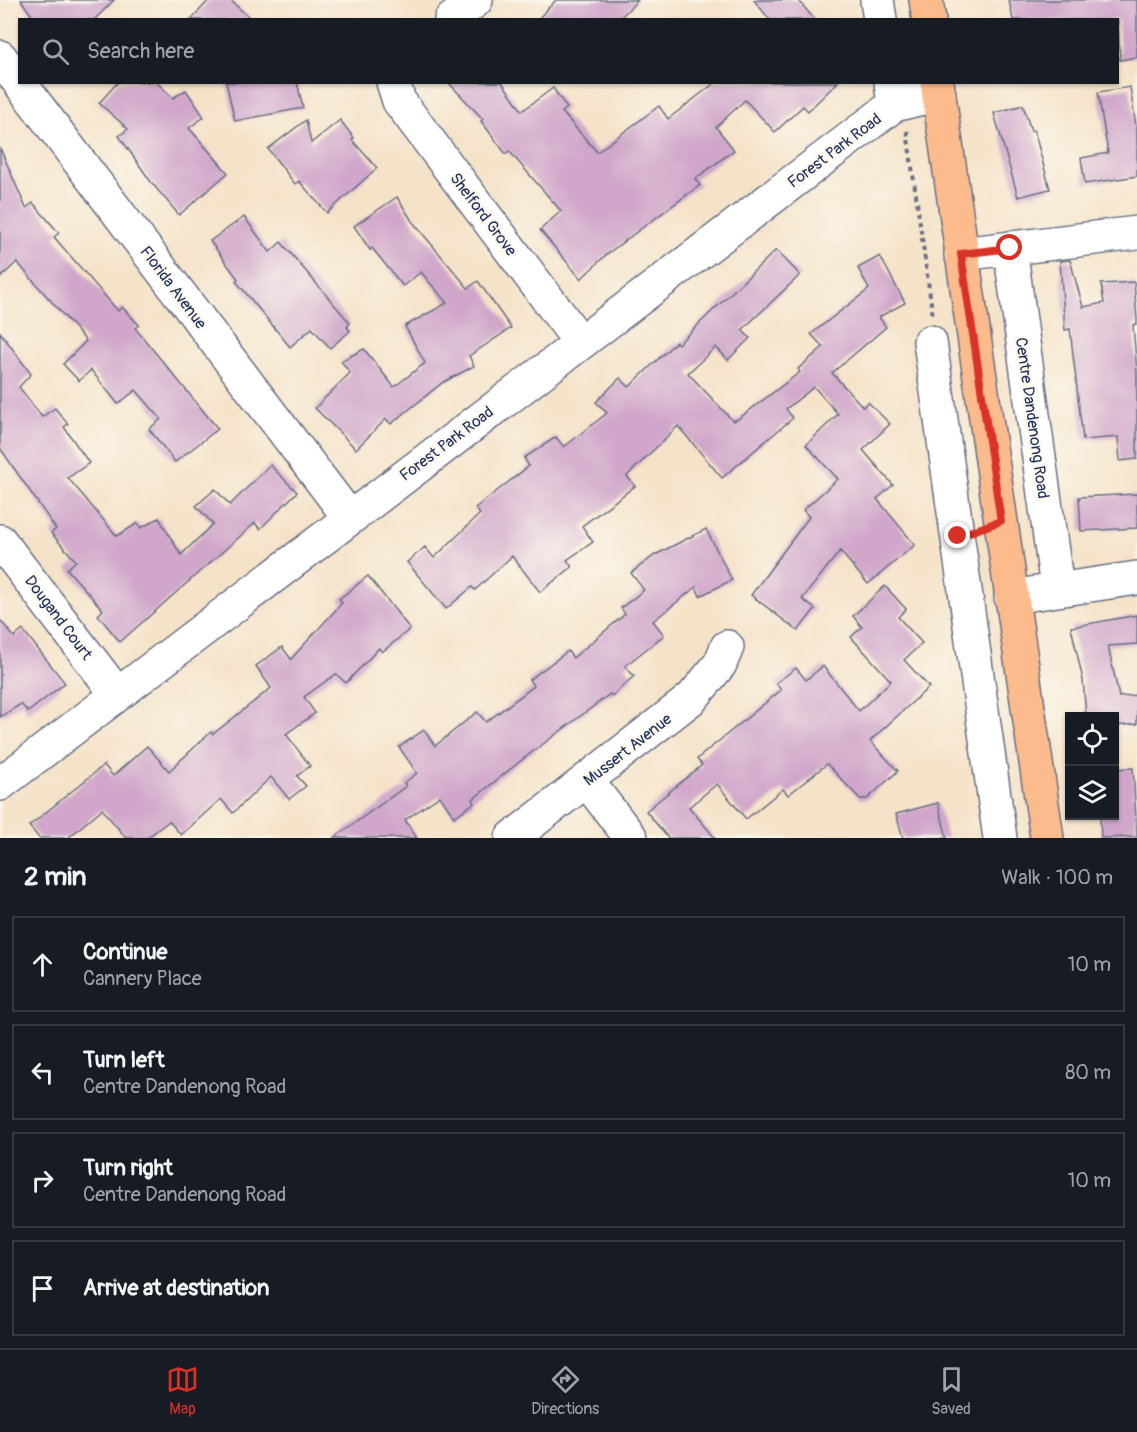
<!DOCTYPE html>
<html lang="en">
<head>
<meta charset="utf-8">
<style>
	body { margin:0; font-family:Pangolin,sans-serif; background:#242831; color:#f1f3f6 }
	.controls { position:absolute; right:18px; bottom:18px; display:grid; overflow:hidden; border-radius:0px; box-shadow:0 2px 4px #0004 }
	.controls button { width:54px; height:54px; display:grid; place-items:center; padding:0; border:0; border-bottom:2px solid #363941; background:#171b24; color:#f1f3f6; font:30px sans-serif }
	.stop { position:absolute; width:18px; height:18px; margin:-14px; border:4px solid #d93025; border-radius:50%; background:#fff }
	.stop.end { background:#d93025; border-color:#fff; box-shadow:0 2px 6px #0008 }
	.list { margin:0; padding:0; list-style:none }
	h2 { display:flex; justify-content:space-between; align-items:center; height:78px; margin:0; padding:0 24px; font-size:26px }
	h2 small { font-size:20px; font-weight:400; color:#9ea1a6 }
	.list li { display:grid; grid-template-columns:39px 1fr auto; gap:18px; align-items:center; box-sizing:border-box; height:96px; margin:0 12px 12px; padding:0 12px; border:2px solid #363941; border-radius:0px }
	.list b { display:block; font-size:22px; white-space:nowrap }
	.list p { margin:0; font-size:20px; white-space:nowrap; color:#9ea1a6 }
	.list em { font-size:20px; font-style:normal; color:#9ea1a6 }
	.icon { flex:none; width:33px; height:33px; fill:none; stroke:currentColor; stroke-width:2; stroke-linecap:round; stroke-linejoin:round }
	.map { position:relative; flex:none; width:1137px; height:838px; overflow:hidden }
	.search { position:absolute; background:#171b24; box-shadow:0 2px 4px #0004; left:18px; right:18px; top:18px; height:66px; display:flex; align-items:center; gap:15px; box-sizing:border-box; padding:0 21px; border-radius:0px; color:#9ea1a6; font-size:22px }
	.sheet { height:510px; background:#171b24 }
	nav { display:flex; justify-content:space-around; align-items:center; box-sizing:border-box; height:84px; border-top:2px solid #363941; background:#171b24; font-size:16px; color:#9ea1a6 }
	nav a { display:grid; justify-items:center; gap:3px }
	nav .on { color:#d93025 }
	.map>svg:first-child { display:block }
	.building { fill:#d0a7ca }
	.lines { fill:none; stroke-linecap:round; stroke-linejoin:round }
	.minor-casing { stroke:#676e83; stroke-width:36 }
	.major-casing { stroke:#676e83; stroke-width:36 }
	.path { stroke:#676e83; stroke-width:4; stroke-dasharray:4.5 4.5; stroke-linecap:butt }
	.minor { stroke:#fff; stroke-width:33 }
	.major { stroke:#fbbb8c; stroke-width:33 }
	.route { stroke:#d93025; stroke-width:8 }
	.labels { text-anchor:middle; stroke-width:4.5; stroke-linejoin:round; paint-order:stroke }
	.street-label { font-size:16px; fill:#1b2f5e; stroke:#fbf7ec }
</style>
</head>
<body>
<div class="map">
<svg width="1137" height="838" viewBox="0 0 1137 838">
	<rect width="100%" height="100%" fill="#fbf7ec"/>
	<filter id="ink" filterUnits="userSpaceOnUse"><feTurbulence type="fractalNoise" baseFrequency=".0167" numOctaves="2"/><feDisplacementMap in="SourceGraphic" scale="12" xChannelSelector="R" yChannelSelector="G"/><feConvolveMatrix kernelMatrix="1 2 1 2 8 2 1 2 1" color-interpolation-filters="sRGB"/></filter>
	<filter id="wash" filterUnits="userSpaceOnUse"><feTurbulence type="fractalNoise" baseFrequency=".008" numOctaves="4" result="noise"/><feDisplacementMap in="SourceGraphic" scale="24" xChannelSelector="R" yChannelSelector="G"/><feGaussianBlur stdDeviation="1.35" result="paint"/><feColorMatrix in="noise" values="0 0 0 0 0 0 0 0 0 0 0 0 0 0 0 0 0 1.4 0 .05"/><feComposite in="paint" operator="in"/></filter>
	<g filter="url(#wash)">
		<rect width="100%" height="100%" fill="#f5e3c9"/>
		<g id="blocks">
			<g class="building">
				<path d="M 21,0 L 114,0 L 94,20 L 35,20 Z"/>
				<path d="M 209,0 L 230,0 L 252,20 L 191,20 Z"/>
				<path d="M 556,0 L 638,0 L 618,20 L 537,20 Z"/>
				<path d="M 754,0 L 798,0 L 815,20 L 770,20 Z"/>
				<path d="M 1009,0 L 1137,0 L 1137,57 L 1120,60 L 1118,20 L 1013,20 Z"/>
				<path d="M 118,82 L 156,82 L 173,98 L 186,90 L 204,117 L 189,128 L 228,173 L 179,215 L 151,182 L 119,136 L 128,129 L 99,103 Z"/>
				<path d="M 226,82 L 297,82 L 303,108 L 235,121 Z"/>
				<path d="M 448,82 L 502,82 L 522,111 L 553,88 L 567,108 L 562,112 L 597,152 L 659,106 L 668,119 L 716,82 L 838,82 L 808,111 L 803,106 L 775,132 L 745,100 L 716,127 L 734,150 L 695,179 L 700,185 L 607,254 L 581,279 L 540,230 L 561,211 L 509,151 L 506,154 L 481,121 L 483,119 Z"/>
				<path d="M 1130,87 L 1137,133 L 1137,176 L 1085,184 L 1081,158 L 1108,153 L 1098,92 Z"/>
				<path d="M 1023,105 L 1031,131 L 1034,130 L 1050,189 L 1018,197 L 994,113 Z"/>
				<path d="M 306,120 L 311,143 L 340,120 L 354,138 L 352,140 L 377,168 L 327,213 L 299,181 L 295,184 L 268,149 Z"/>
				<path d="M 0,148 L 26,208 L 33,203 L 59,233 L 54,237 L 118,311 L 122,307 L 139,325 L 135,328 L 218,429 L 175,462 L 149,429 L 161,419 L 136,390 L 118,404 L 91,370 L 79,381 L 63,364 L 86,341 L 17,262 L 0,278 Z"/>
				<path d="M 397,197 L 412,221 L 468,288 L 478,281 L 511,328 L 469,356 L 474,366 L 442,383 L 391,424 L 386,419 L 356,449 L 315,408 L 350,373 L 341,361 L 364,349 L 394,387 L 425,363 L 405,326 L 447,303 L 421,272 L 403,286 L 372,248 L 370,250 L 354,226 Z"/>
				<path d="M 244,217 L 270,252 L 281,242 L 350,323 L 347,327 L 350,331 L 330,348 L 312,328 L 290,347 L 236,281 L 238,279 L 210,241 Z"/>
				<path d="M 776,250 L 800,275 L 742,330 L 750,338 L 728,360 L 716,347 L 688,373 L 733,421 L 738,419 L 800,372 L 798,369 L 823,347 L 811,334 L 869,289 L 858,268 L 880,256 L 905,303 L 879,317 L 886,327 L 832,373 L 863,407 L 868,402 L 890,424 L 863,450 L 893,485 L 877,499 L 915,545 L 868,584 L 840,551 L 802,599 L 815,609 L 798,631 L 751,595 L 809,517 L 803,510 L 838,479 L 806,445 L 838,414 L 814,387 L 786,409 L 793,418 L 722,478 L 678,426 L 627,476 L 635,486 L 582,526 L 593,542 L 567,560 L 572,567 L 540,592 L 512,556 L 475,590 L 472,587 L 446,609 L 407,562 L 425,547 L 434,558 L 480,514 L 475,508 L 529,466 L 524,458 L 556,437 L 564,447 L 607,413 L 596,402 L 620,378 L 629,387 L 676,342 L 678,344 Z"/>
				<path d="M 1070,260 L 1083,307 L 1104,303 L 1101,284 L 1134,282 L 1137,319 L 1137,324 L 1133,325 L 1137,372 L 1137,459 L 1120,461 L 1118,437 L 1083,440 L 1070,329 L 1065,330 L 1060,261 Z"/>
				<path d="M 0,332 L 31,374 L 19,387 L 42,417 L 55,408 L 68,424 L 64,427 L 89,463 L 68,478 L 117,536 L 138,523 L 141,528 L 159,518 L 181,555 L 213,524 L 196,506 L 215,489 L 230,505 L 270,465 L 297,492 L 260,529 L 255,523 L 120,642 L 98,615 L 103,610 L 67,569 L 76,561 L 51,533 L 56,529 L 0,448 Z"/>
				<path d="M 1137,494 L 1137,528 L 1081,531 L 1079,497 Z"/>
				<path d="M 706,529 L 732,580 L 700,596 L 696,587 L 653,621 L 664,635 L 625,666 L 634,676 L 612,696 L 610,694 L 523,759 L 472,800 L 474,803 L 454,817 L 440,796 L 405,820 L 417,838 L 334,838 L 406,786 L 404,783 L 417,773 L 399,747 L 424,730 L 435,746 L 477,712 L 486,722 L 534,686 L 529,680 L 568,651 L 573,658 L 625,614 L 621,608 L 644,590 L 631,573 L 655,555 Z"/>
				<path d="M 368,576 L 410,629 L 382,652 L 379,648 L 346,683 L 336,674 L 304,697 L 315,713 L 286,734 L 310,766 L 297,776 L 306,786 L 289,799 L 271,777 L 233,813 L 221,799 L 181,835 L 169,821 L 147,838 L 126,838 L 102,809 L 68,838 L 39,838 L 29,826 L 104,765 L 113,776 L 147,746 L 169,771 L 211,732 L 213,734 L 271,688 L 256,666 L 282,647 L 291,659 L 342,603 L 339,599 Z"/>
				<path d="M 885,586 L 906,609 L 898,617 L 922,643 L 904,660 L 929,687 L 870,741 L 898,771 L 867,799 L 860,799 L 827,764 L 788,795 L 783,789 L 746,819 L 717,784 L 689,807 L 715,838 L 668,838 L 646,811 L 702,765 L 697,759 L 781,690 L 776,683 L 796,668 L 806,680 L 823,666 L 859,711 L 891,681 L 851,637 L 862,627 L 853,616 Z"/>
				<path d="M 1137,615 L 1137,644 L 1108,646 L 1119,697 L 1137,695 L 1137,724 L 1114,726 L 1114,717 L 1086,717 L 1083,680 L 1071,627 Z"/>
				<path d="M 0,620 L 14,637 L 23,630 L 65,683 L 28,712 L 21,704 L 0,717 Z"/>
				<path d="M 1133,768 L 1137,837 L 1101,838 L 1100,816 L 1114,816 L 1114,769 Z"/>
				<path d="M 938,803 L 947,838 L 903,838 L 896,814 Z"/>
			</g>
		</g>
	</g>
	<g filter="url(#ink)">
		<use href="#blocks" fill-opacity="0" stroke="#676e83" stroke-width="1.5"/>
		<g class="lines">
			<defs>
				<g id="minor">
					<path d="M 877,0 L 880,20"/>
					<path d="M 451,20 L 476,0"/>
					<path d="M 0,57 L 349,517"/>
					<path d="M 393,82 L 399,101 L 580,342"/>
					<path d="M 891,82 L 894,105 L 939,94"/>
					<path d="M 1010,248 L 1057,588"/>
					<path d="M 961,254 L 1137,233"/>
					<path d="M 930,342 L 1000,838"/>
					<path d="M 0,541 L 117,694"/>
					<path d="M 1011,597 L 1137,578"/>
					<path d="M 587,781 L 631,838"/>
					<path d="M 0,784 L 894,105"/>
					<path d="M 512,838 L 692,698 L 720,664 L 727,647"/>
				</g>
				<g id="major">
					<path d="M 926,0 L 929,20"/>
					<path d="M 937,82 L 1047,838"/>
				</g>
			</defs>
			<use href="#minor" class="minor-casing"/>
			<use href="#major" class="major-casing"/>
			<path class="path" d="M 907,131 L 933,317"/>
			<use href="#minor" class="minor"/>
			<use href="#major" class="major"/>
		</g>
	</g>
	<g class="lines" filter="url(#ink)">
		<path class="route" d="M 958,536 L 1001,521 L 961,254 L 1010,248"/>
	</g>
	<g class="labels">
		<g class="street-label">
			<text transform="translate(834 150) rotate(-37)" y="6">Forest Park Road</text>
			<text transform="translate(484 214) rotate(53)" y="6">Shelford Grove</text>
			<text transform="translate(174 287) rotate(53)" y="6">Florida Avenue</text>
			<text transform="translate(1033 418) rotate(82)" y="6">Centre Dandenong Road</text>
			<text transform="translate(446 443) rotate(-37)" y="6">Forest Park Road</text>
			<text transform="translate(59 617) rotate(53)" y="6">Dougand Court</text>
			<text transform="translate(627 749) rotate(-38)" y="6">Mussert Avenue</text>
		</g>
	</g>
</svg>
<div class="controls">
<button><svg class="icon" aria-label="locate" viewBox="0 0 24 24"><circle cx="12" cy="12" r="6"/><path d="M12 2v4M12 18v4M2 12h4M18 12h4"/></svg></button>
<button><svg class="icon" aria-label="layers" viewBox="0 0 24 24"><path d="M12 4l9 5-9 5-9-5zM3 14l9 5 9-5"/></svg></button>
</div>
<div class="stop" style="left:1010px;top:248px"></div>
<div class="stop end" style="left:958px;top:536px"></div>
<div class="search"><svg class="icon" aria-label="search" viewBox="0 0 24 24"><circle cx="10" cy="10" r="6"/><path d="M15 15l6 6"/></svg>Search here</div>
</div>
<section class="sheet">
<h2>2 min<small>Walk · 100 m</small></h2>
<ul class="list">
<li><svg class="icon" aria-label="ahead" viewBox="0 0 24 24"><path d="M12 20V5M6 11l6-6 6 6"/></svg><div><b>Continue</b><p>Cannery Place</p></div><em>10 m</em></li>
<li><svg class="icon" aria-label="left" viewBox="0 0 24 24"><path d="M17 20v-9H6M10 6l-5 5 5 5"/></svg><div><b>Turn left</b><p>Centre Dandenong Road</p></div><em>80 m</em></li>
<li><svg class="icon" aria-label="right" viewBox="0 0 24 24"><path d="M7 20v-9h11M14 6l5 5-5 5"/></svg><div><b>Turn right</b><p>Centre Dandenong Road</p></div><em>10 m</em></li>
<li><svg class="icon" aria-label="arrive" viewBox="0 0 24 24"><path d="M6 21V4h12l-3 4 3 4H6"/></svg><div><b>Arrive at destination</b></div></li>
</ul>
</section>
<nav>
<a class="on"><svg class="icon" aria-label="map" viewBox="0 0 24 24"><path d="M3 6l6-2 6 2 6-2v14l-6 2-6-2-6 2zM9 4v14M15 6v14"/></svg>Map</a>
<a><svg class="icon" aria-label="directions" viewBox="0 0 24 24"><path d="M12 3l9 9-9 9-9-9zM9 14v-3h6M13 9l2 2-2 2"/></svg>Directions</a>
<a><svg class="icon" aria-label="saved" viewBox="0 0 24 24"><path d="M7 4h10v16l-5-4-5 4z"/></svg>Saved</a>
</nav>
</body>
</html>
